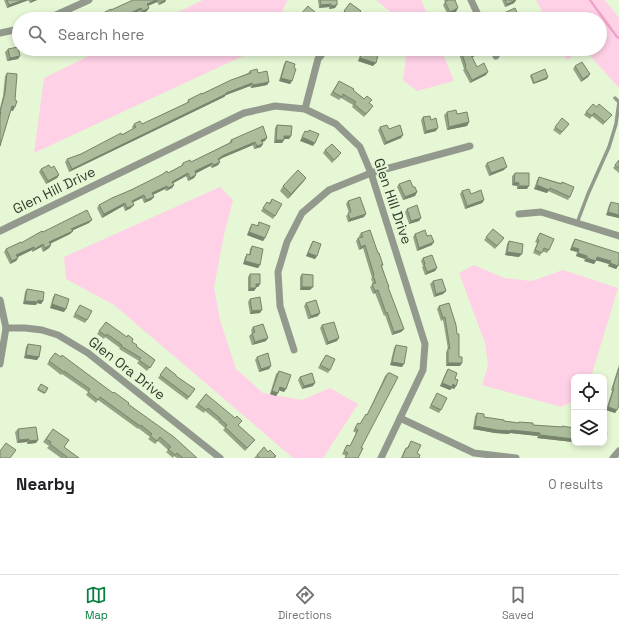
<!DOCTYPE html>
<html lang="en">
<head>
<meta charset="utf-8">
<style>
	body { margin:0; font-family:"Space Grotesk",sans-serif; background:#f6f6f6; color:#202124 }
	.controls { position:absolute; right:12px; bottom:12px; display:grid; overflow:hidden; border-radius:8px; box-shadow:0 2px 6px #0003 }
	.controls button { width:36px; height:36px; display:grid; place-items:center; padding:0; border:0; border-bottom:1px solid #e0e0e0; background:#fff; color:#202124; font:20px sans-serif }
	.list { margin:0; padding:0; list-style:none }
	h2 { display:flex; justify-content:space-between; align-items:center; height:52px; margin:0; padding:0 16px; font-size:17px }
	h2 small { font-size:13px; font-weight:400; color:#757577 }
	.icon { flex:none; width:22px; height:22px; fill:none; stroke:currentColor; stroke-width:2; stroke-linecap:round; stroke-linejoin:round }
	.map { position:relative; flex:none; width:619px; height:458px; overflow:hidden }
	.search { position:absolute; background:#fff; box-shadow:0 2px 6px #0003; left:12px; right:12px; top:12px; height:44px; display:flex; align-items:center; gap:10px; box-sizing:border-box; padding:0 14px; border-radius:22px; color:#757577; font-size:15px }
	.sheet { height:116px; background:#fff }
	nav { display:flex; justify-content:space-around; align-items:center; box-sizing:border-box; height:56px; border-top:1px solid #e0e0e0; background:#fff; font-size:11px; color:#757577 }
	nav a { display:grid; justify-items:center; gap:2px }
	nav .on { color:#0b8043 }
	.map>svg:first-child { display:block }
	.green { fill:#fed1e6 }
	.lines { fill:none; stroke-linecap:round; stroke-linejoin:round }
	.stream { stroke:#f1a2ca; stroke-width:2.5 }
	.lane { stroke:#939a8d; stroke-width:3.5 }
	.street { stroke:#939a8d; stroke-width:7 }
	.wall { fill:#94a386 }
	.shaded-wall { fill:#78846d }
	.building { fill:#acbd9c; stroke:#78846d }
	.labels { text-anchor:middle; stroke-width:4; stroke-linejoin:round; paint-order:stroke }
	.street-label { font-size:14px; fill:#353c2e; stroke:#e6f7d5 }
</style>
</head>
<body>
<div class="map">
<svg width="619" height="458" viewBox="0 0 619 458">
	<rect width="100%" height="100%" fill="#e6f7d5"/>
	<g class="green">
		<path d="M 203,0 L 289,0 L 287,1 L 279,19 L 164,19 Z"/>
		<path d="M 376,0 L 421,0 L 429,19 L 399,19 Z"/>
		<path d="M 536,0 L 605,0 L 619,18 L 619,88 L 584,49 L 600,49 L 600,19 L 546,19 Z"/>
		<path d="M 103,49 L 258,49 L 34,153 L 44,78 Z"/>
		<path d="M 407,49 L 441,49 L 454,81 L 417,91 L 403,80 Z"/>
		<path d="M 561,49 L 582,49 L 567,60 Z"/>
		<path d="M 220,187 L 233,200 L 224,235 L 214,287 L 220,320 L 236,369 L 263,393 L 302,400 L 330,388 L 358,404 L 323,458 L 293,458 L 114,305 L 66,279 L 64,257 Z"/>
		<path d="M 474,265 L 504,278 L 532,281 L 563,270 L 618,288 L 591,377 L 574,377 L 574,401 L 561,407 L 482,385 L 488,366 L 485,343 L 459,273 Z"/>
	</g>
	<g class="lines">
		<path class="stream" d="M 590,0 L 617,37 L 619,38"/>
		<path class="lane" d="M 577,223 L 588,194 L 609,147 L 616,124 L 619,102 L 615,98"/>
		<g class="street">
			<path d="M 471,0 L 480,19"/>
			<path d="M 47,19 L 89,0"/>
			<path d="M 0,33 L 19,29"/>
			<path d="M 493,49 L 496,56"/>
			<path d="M 305,109 L 318,59 L 326,49"/>
			<path d="M 519,214 L 541,212 L 619,236"/>
			<path d="M 0,231 L 244,113 L 275,106 L 305,109 L 336,124 L 360,147 L 371,173 L 425,344 L 423,370 L 381,458"/>
			<path d="M 0,300 L 6,328 L 0,364"/>
			<path d="M 6,328 L 25,328 L 42,330 L 58,335 L 88,353 L 220,458"/>
			<path d="M 294,350 L 280,306 L 278,272 L 287,242 L 302,213 L 329,190 L 371,173 L 470,146"/>
			<path d="M 400,418 L 474,453 L 516,458"/>
			<path d="M 613,458 L 619,451"/>
		</g>
	</g>
	<g class="wall">
		<path d="M 4,0 L 37,0 L 30,3 L 28,0 L 7,8 Z"/>
		<path d="M 133,0 L 166,0 L 165,2 L 159,5 L 157,2 L 148,6 L 147,11 L 141,14 L 139,11 L 122,19 L 91,19 Z"/>
		<path d="M 318,0 L 337,0 L 335,8 L 329,9 L 329,7 L 319,8 Z"/>
		<path d="M 444,0 L 455,0 L 456,12 L 448,15 L 443,5 L 445,2 Z"/>
		<path d="M 502,0 L 516,0 L 514,3 L 505,7 Z"/>
		<path d="M 350,3 L 361,11 L 356,19 L 350,19 L 342,14 Z"/>
		<path d="M 504,13 L 520,19 L 504,19 L 502,16 Z"/>
		<path d="M 8,49 L 20,56 L 18,59 L 7,61 L 5,52 Z"/>
		<path d="M 35,49 L 52,49 L 49,52 L 37,56 Z"/>
		<path d="M 362,49 L 372,49 L 373,66 L 358,61 Z"/>
		<path d="M 461,49 L 476,49 L 477,53 L 475,56 L 472,57 L 477,67 L 486,75 L 470,83 L 463,70 L 464,69 L 459,54 L 461,51 L 462,51 Z"/>
		<path d="M 286,61 L 294,68 L 292,81 L 290,84 L 279,81 L 284,64 Z"/>
		<path d="M 575,66 L 590,74 L 588,77 L 581,82 L 573,69 Z"/>
		<path d="M 250,71 L 269,82 L 267,85 L 251,88 L 250,86 L 226,95 L 224,97 L 69,172 L 65,162 L 67,159 L 81,154 L 133,129 L 132,127 L 134,124 L 142,124 L 187,103 L 188,100 L 248,73 Z"/>
		<path d="M 7,73 L 13,111 L 11,110 L 0,146 L 0,108 L 3,96 L 5,76 Z"/>
		<path d="M 531,75 L 547,79 L 533,84 L 530,76 Z"/>
		<path d="M 339,81 L 353,90 L 370,103 L 371,109 L 364,117 L 352,107 L 353,105 L 341,98 L 339,100 L 330,95 Z"/>
		<path d="M 597,107 L 612,115 L 603,125 L 592,116 L 590,119 L 584,115 L 586,112 Z"/>
		<path d="M 447,112 L 457,114 L 469,122 L 467,126 L 447,130 L 444,115 Z"/>
		<path d="M 423,117 L 431,120 L 436,131 L 424,134 L 421,120 Z"/>
		<path d="M 562,118 L 569,124 L 560,135 L 553,130 Z"/>
		<path d="M 277,125 L 291,136 L 289,139 L 284,139 L 282,143 L 274,143 L 275,128 Z"/>
		<path d="M 380,127 L 389,129 L 403,135 L 401,138 L 384,145 L 378,130 Z"/>
		<path d="M 231,140 L 265,141 L 262,142 L 261,147 L 254,149 L 253,145 L 222,158 L 219,160 L 220,162 L 218,165 L 212,168 L 210,166 L 196,173 L 194,178 L 188,181 L 186,176 L 173,183 L 174,185 L 172,188 L 166,191 L 165,189 L 153,195 L 154,197 L 151,200 L 144,203 L 142,198 L 132,202 L 131,208 L 125,211 L 123,206 L 102,218 L 97,208 L 99,205 L 160,176 L 161,175 L 168,173 L 181,166 L 183,163 L 191,162 L 229,143 Z"/>
		<path d="M 325,150 L 339,156 L 332,163 L 323,153 Z"/>
		<path d="M 619,160 L 619,173 L 613,168 Z"/>
		<path d="M 487,163 L 504,170 L 489,176 L 485,166 Z"/>
		<path d="M 51,168 L 59,175 L 57,178 L 46,184 L 39,172 L 41,169 Z"/>
		<path d="M 515,173 L 527,189 L 517,189 L 517,186 L 512,185 L 512,176 Z"/>
		<path d="M 539,177 L 561,183 L 562,182 L 570,197 L 568,200 L 548,191 L 547,193 L 534,189 L 537,180 Z"/>
		<path d="M 306,178 L 303,182 L 288,199 L 280,191 L 283,186 Z"/>
		<path d="M 399,184 L 413,187 L 417,192 L 415,196 L 403,200 L 397,187 Z"/>
		<path d="M 462,191 L 471,194 L 484,200 L 482,203 L 465,209 L 460,194 Z"/>
		<path d="M 272,199 L 275,216 L 273,219 L 261,211 L 267,202 L 269,203 Z"/>
		<path d="M 348,201 L 364,217 L 348,222 L 346,216 L 349,213 L 346,204 Z"/>
		<path d="M 611,202 L 619,218 L 606,215 L 609,205 Z"/>
		<path d="M 407,209 L 421,218 L 419,221 L 409,224 L 405,212 Z"/>
		<path d="M 259,222 L 265,238 L 263,241 L 247,235 L 250,227 L 252,224 L 257,226 Z"/>
		<path d="M 89,223 L 72,230 L 73,231 L 70,234 L 50,244 L 49,248 L 43,252 L 41,247 L 32,252 L 32,250 L 17,257 L 18,258 L 16,261 L 10,264 L 4,252 L 6,249 L 21,243 L 43,232 Z"/>
		<path d="M 493,229 L 504,238 L 495,249 L 484,240 Z"/>
		<path d="M 361,233 L 378,253 L 383,265 L 382,266 L 388,287 L 404,329 L 401,332 L 392,335 L 385,315 L 384,316 L 375,293 L 373,294 L 370,287 L 373,284 L 371,279 L 372,278 L 363,248 L 359,250 L 356,241 L 358,238 L 360,238 L 359,236 Z"/>
		<path d="M 540,233 L 549,250 L 547,253 L 542,251 L 540,256 L 533,253 L 537,243 L 535,242 Z"/>
		<path d="M 415,234 L 427,236 L 432,245 L 417,251 L 413,237 Z"/>
		<path d="M 575,239 L 618,266 L 616,269 L 608,266 L 609,264 L 596,260 L 594,264 L 584,261 L 585,259 L 576,256 L 577,252 L 570,250 L 573,242 Z"/>
		<path d="M 313,241 L 317,256 L 315,259 L 306,256 L 311,244 Z"/>
		<path d="M 509,241 L 519,257 L 505,255 L 507,244 Z"/>
		<path d="M 252,246 L 260,265 L 258,268 L 243,264 L 245,257 L 247,254 L 249,255 L 250,249 Z"/>
		<path d="M 423,258 L 437,268 L 435,271 L 425,275 L 422,267 L 423,266 L 421,261 Z"/>
		<path d="M 250,274 L 260,284 L 258,287 L 256,287 L 256,288 L 254,291 L 248,291 L 248,277 Z"/>
		<path d="M 302,274 L 310,290 L 300,290 L 300,277 Z"/>
		<path d="M 433,281 L 446,291 L 443,294 L 434,297 L 430,284 Z"/>
		<path d="M 27,289 L 43,301 L 41,304 L 37,303 L 36,305 L 23,304 L 25,292 Z"/>
		<path d="M 55,294 L 64,312 L 50,308 L 53,297 Z"/>
		<path d="M 250,299 L 260,313 L 250,314 L 248,302 Z"/>
		<path d="M 306,303 L 318,316 L 308,319 L 304,306 Z"/>
		<path d="M 449,303 L 460,366 L 446,366 L 446,352 L 448,349 L 443,320 L 441,321 L 437,309 L 439,306 Z"/>
		<path d="M 80,305 L 87,320 L 85,323 L 73,317 Z"/>
		<path d="M 106,322 L 132,342 L 136,346 L 155,360 L 147,371 L 137,363 L 139,361 L 119,349 L 120,348 L 105,337 L 104,339 L 97,334 Z"/>
		<path d="M 322,325 L 337,341 L 326,345 L 320,328 Z"/>
		<path d="M 253,327 L 266,341 L 252,345 L 249,336 L 252,333 L 251,330 Z"/>
		<path d="M 28,344 L 39,357 L 37,360 L 24,358 L 26,347 Z"/>
		<path d="M 396,345 L 402,367 L 390,365 L 394,348 Z"/>
		<path d="M 55,353 L 128,404 L 197,458 L 177,458 L 174,456 L 173,458 L 166,452 L 168,450 L 158,441 L 155,444 L 148,439 L 150,437 L 138,428 L 138,429 L 98,400 L 96,403 L 86,395 L 88,392 L 62,374 L 61,375 L 47,364 Z"/>
		<path d="M 326,355 L 330,370 L 328,373 L 318,368 Z"/>
		<path d="M 257,357 L 271,366 L 269,369 L 259,372 L 255,360 Z"/>
		<path d="M 619,365 L 619,405 L 615,413 L 606,410 L 612,391 L 611,390 Z"/>
		<path d="M 166,367 L 176,376 L 195,389 L 187,400 L 158,378 Z"/>
		<path d="M 448,369 L 456,386 L 454,389 L 452,388 L 450,390 L 440,386 L 446,372 Z"/>
		<path d="M 279,371 L 284,392 L 279,390 L 276,396 L 270,394 L 276,374 Z"/>
		<path d="M 388,373 L 361,448 L 363,448 L 358,458 L 345,458 L 346,456 L 342,454 L 347,445 L 350,446 L 356,433 L 353,431 L 358,423 L 360,424 L 366,414 L 367,415 L 385,376 Z"/>
		<path d="M 300,377 L 313,386 L 302,389 L 298,380 Z"/>
		<path d="M 41,384 L 48,388 L 44,394 L 37,390 Z"/>
		<path d="M 437,393 L 441,410 L 439,413 L 429,408 Z"/>
		<path d="M 206,394 L 238,425 L 255,440 L 245,451 L 223,430 L 225,428 L 218,422 L 219,422 L 205,411 L 204,413 L 195,407 Z"/>
		<path d="M 477,413 L 484,417 L 504,421 L 518,423 L 519,422 L 533,425 L 561,427 L 562,426 L 573,442 L 537,438 L 538,436 L 510,433 L 509,434 L 495,433 L 473,429 L 475,416 Z"/>
		<path d="M 18,429 L 38,440 L 36,443 L 27,444 L 27,442 L 17,443 L 15,432 Z"/>
		<path d="M 53,429 L 64,447 L 79,458 L 61,458 L 47,448 L 49,446 L 43,442 Z"/>
		<path d="M 411,441 L 417,453 L 419,458 L 401,458 L 404,451 L 406,448 L 407,448 Z"/>
		<path d="M 268,452 L 276,456 L 275,458 L 254,458 L 257,455 Z"/>
	</g>
	<g class="shaded-wall">
		<path d="M 24,0 L 29,0 L 7,8 L 9,5 Z"/>
		<path d="M 32,0 L 37,0 L 30,3 Z"/>
		<path d="M 156,0 L 158,0 L 157,2 L 145,7 L 147,4 Z"/>
		<path d="M 165,0 L 166,0 L 165,2 L 159,5 L 161,2 Z"/>
		<path d="M 516,0 L 514,3 L 505,7 L 507,4 Z"/>
		<path d="M 331,4 L 329,7 L 319,8 L 321,5 Z"/>
		<path d="M 337,5 L 335,8 L 329,9 L 331,6 Z"/>
		<path d="M 141,8 L 139,11 L 122,19 L 118,19 Z"/>
		<path d="M 149,8 L 147,11 L 141,14 L 143,11 Z"/>
		<path d="M 458,8 L 456,12 L 448,15 L 450,12 Z"/>
		<path d="M 52,49 L 49,52 L 37,56 L 39,53 Z"/>
		<path d="M 286,49 L 299,49 L 297,52 Z"/>
		<path d="M 477,53 L 475,56 L 469,58 L 471,55 Z"/>
		<path d="M 20,56 L 18,59 L 7,61 L 10,58 Z"/>
		<path d="M 360,58 L 376,63 L 373,66 L 358,61 Z"/>
		<path d="M 488,72 L 486,75 L 470,83 L 472,80 Z"/>
		<path d="M 590,74 L 588,77 L 581,82 L 583,79 Z"/>
		<path d="M 548,77 L 547,79 L 533,84 L 534,83 Z"/>
		<path d="M 281,78 L 292,81 L 290,84 L 279,81 Z"/>
		<path d="M 269,82 L 267,85 L 251,88 L 253,85 Z"/>
		<path d="M 252,83 L 250,86 L 226,95 L 224,97 L 69,172 L 72,169 L 226,93 Z"/>
		<path d="M 12,106 L 15,107 L 13,111 L 10,110 Z"/>
		<path d="M 469,122 L 467,126 L 447,130 L 449,127 Z"/>
		<path d="M 438,128 L 436,131 L 424,134 L 426,131 Z"/>
		<path d="M 403,135 L 401,138 L 384,145 L 386,142 Z"/>
		<path d="M 284,136 L 291,136 L 289,139 L 282,139 Z"/>
		<path d="M 302,137 L 315,143 L 313,146 L 300,141 Z"/>
		<path d="M 267,138 L 265,141 L 259,143 L 261,140 Z"/>
		<path d="M 276,140 L 284,140 L 282,143 L 274,143 Z"/>
		<path d="M 255,142 L 253,145 L 222,158 L 216,162 L 218,159 L 224,155 Z"/>
		<path d="M 263,144 L 261,147 L 254,149 L 257,146 Z"/>
		<path d="M 220,162 L 218,165 L 212,168 L 214,165 Z"/>
		<path d="M 212,163 L 210,166 L 193,175 L 195,171 Z"/>
		<path d="M 507,167 L 504,170 L 489,176 L 491,173 Z"/>
		<path d="M 188,173 L 186,176 L 170,185 L 172,182 Z"/>
		<path d="M 59,175 L 57,178 L 46,184 L 48,181 Z"/>
		<path d="M 196,175 L 194,178 L 188,181 L 190,178 Z"/>
		<path d="M 306,178 L 303,182 L 288,199 L 291,194 Z"/>
		<path d="M 514,182 L 519,183 L 517,186 L 512,185 Z"/>
		<path d="M 174,185 L 172,188 L 166,191 L 168,188 Z"/>
		<path d="M 537,185 L 549,190 L 547,193 L 534,189 Z"/>
		<path d="M 167,186 L 165,189 L 150,196 L 152,193 Z"/>
		<path d="M 519,186 L 529,186 L 527,189 L 517,189 Z"/>
		<path d="M 417,192 L 415,196 L 403,200 L 405,197 Z"/>
		<path d="M 144,195 L 142,198 L 130,204 L 132,201 Z"/>
		<path d="M 154,197 L 151,200 L 144,203 L 146,200 Z"/>
		<path d="M 484,200 L 482,203 L 465,209 L 467,206 Z"/>
		<path d="M 125,203 L 123,206 L 102,218 L 104,214 Z"/>
		<path d="M 134,205 L 131,208 L 125,211 L 127,208 Z"/>
		<path d="M 608,212 L 619,215 L 619,218 L 606,215 Z"/>
		<path d="M 366,214 L 364,217 L 348,222 L 350,219 Z"/>
		<path d="M 421,218 L 419,221 L 409,224 L 411,221 Z"/>
		<path d="M 92,220 L 89,223 L 69,232 L 71,229 Z"/>
		<path d="M 73,231 L 70,234 L 47,245 L 49,242 Z"/>
		<path d="M 249,232 L 265,238 L 263,241 L 247,235 Z"/>
		<path d="M 434,242 L 432,245 L 417,251 L 419,248 Z"/>
		<path d="M 43,244 L 41,247 L 32,252 L 35,249 Z"/>
		<path d="M 51,245 L 49,248 L 43,252 L 45,248 Z"/>
		<path d="M 365,245 L 363,248 L 359,250 L 361,247 Z"/>
		<path d="M 34,247 L 32,250 L 14,259 L 16,255 Z"/>
		<path d="M 572,247 L 579,249 L 577,252 L 570,250 Z"/>
		<path d="M 507,252 L 522,254 L 519,257 L 505,255 Z"/>
		<path d="M 308,253 L 317,256 L 315,259 L 306,256 Z"/>
		<path d="M 578,253 L 587,256 L 585,259 L 576,256 Z"/>
		<path d="M 597,257 L 611,261 L 609,264 L 595,260 Z"/>
		<path d="M 18,258 L 16,261 L 10,264 L 12,261 Z"/>
		<path d="M 587,258 L 596,261 L 594,264 L 584,261 Z"/>
		<path d="M 245,261 L 260,265 L 258,268 L 243,264 Z"/>
		<path d="M 610,263 L 618,266 L 616,269 L 608,266 Z"/>
		<path d="M 437,268 L 435,271 L 425,275 L 427,272 Z"/>
		<path d="M 256,284 L 260,284 L 258,287 L 254,287 Z"/>
		<path d="M 302,287 L 313,287 L 310,290 L 300,290 Z"/>
		<path d="M 250,288 L 256,288 L 254,291 L 248,291 Z"/>
		<path d="M 378,290 L 375,293 L 373,294 L 375,291 Z"/>
		<path d="M 446,291 L 443,294 L 434,297 L 436,294 Z"/>
		<path d="M 38,300 L 43,301 L 41,304 L 37,303 L 36,305 L 23,304 L 25,301 Z"/>
		<path d="M 52,304 L 66,309 L 64,312 L 50,308 Z"/>
		<path d="M 262,310 L 260,313 L 250,314 L 252,311 Z"/>
		<path d="M 320,313 L 318,316 L 308,319 L 311,316 Z"/>
		<path d="M 404,329 L 401,332 L 392,335 L 394,332 Z"/>
		<path d="M 268,338 L 266,341 L 252,345 L 255,342 Z"/>
		<path d="M 339,338 L 337,341 L 326,345 L 328,342 Z"/>
		<path d="M 26,355 L 39,357 L 37,360 L 24,358 Z"/>
		<path d="M 392,362 L 404,364 L 402,367 L 390,365 Z"/>
		<path d="M 448,363 L 462,363 L 460,366 L 446,366 Z"/>
		<path d="M 271,366 L 269,369 L 259,372 L 261,369 Z"/>
		<path d="M 315,383 L 313,386 L 302,389 L 304,386 Z"/>
		<path d="M 442,383 L 453,384 L 456,386 L 454,389 L 452,388 L 450,390 L 440,386 Z"/>
		<path d="M 280,387 L 286,389 L 284,392 L 278,390 Z"/>
		<path d="M 272,391 L 278,393 L 276,396 L 270,394 Z"/>
		<path d="M 608,407 L 617,410 L 615,413 L 606,410 Z"/>
		<path d="M 475,426 L 511,430 L 540,433 L 538,436 L 510,433 L 509,434 L 495,433 L 473,429 Z"/>
		<path d="M 540,435 L 574,439 L 574,441 L 573,442 L 537,438 Z"/>
		<path d="M 29,439 L 27,442 L 17,443 L 19,440 Z"/>
		<path d="M 38,440 L 36,443 L 27,444 L 29,441 Z"/>
	</g>
	<g class="building">
		<path d="M 7,0 L 24,0 L 9,5 Z"/>
		<path d="M 133,0 L 156,0 L 147,4 L 149,8 L 143,11 L 141,8 L 118,19 L 91,19 L 111,9 L 111,10 Z"/>
		<path d="M 320,0 L 337,0 L 337,5 L 331,6 L 331,4 L 321,5 Z"/>
		<path d="M 447,0 L 455,0 L 458,8 L 450,12 L 445,2 L 448,0 Z"/>
		<path d="M 505,0 L 516,0 L 507,4 Z"/>
		<path d="M 350,3 L 361,11 L 356,19 L 344,11 Z"/>
		<path d="M 308,6 L 316,13 L 311,19 L 300,19 L 298,17 Z"/>
		<path d="M 515,8 L 520,19 L 508,19 L 504,13 Z"/>
		<path d="M 18,47 L 20,56 L 10,58 L 8,49 Z"/>
		<path d="M 38,49 L 52,49 L 39,53 Z"/>
		<path d="M 363,49 L 372,49 L 379,51 L 376,63 L 360,58 Z"/>
		<path d="M 465,49 L 476,49 L 477,53 L 471,55 L 477,67 L 484,63 L 488,72 L 472,80 L 465,67 L 466,66 L 461,51 L 465,50 Z"/>
		<path d="M 286,61 L 295,64 L 294,68 L 296,69 L 292,81 L 281,78 Z"/>
		<path d="M 582,62 L 590,74 L 583,79 L 575,66 Z"/>
		<path d="M 257,69 L 258,73 L 267,71 L 269,82 L 253,85 L 252,83 L 226,93 L 226,94 L 72,169 L 67,159 L 81,154 L 121,133 L 122,135 L 136,127 L 134,124 L 140,121 L 142,124 L 189,102 L 188,100 L 202,93 L 202,94 L 231,80 L 251,73 L 250,71 Z"/>
		<path d="M 545,69 L 548,77 L 534,83 L 531,75 Z"/>
		<path d="M 7,73 L 17,74 L 15,100 L 17,101 L 15,107 L 12,106 L 0,146 L 0,116 L 1,112 L 0,112 L 5,93 Z"/>
		<path d="M 339,81 L 354,89 L 353,90 L 364,99 L 367,96 L 372,100 L 369,103 L 373,106 L 366,114 L 354,104 L 356,102 L 343,94 L 342,97 L 333,92 Z"/>
		<path d="M 593,104 L 597,107 L 599,104 L 612,115 L 605,122 L 594,113 L 592,116 L 586,112 Z"/>
		<path d="M 456,110 L 457,114 L 467,112 L 469,122 L 449,127 L 447,112 Z"/>
		<path d="M 430,116 L 431,120 L 436,118 L 438,128 L 426,131 L 423,117 Z"/>
		<path d="M 562,118 L 569,124 L 562,132 L 555,127 Z"/>
		<path d="M 277,125 L 292,126 L 291,136 L 284,136 L 284,140 L 276,140 Z"/>
		<path d="M 387,125 L 389,129 L 400,125 L 403,135 L 386,142 L 380,127 Z"/>
		<path d="M 263,126 L 267,138 L 261,140 L 263,144 L 257,146 L 255,142 L 224,155 L 218,159 L 220,162 L 214,165 L 212,163 L 195,171 L 196,175 L 190,178 L 188,173 L 172,182 L 174,185 L 168,188 L 167,186 L 152,193 L 154,197 L 146,200 L 144,195 L 132,201 L 134,205 L 127,208 L 125,203 L 104,214 L 99,205 L 112,198 L 131,190 L 161,175 L 167,171 L 168,173 L 183,165 L 183,163 L 190,160 L 191,162 L 232,142 L 231,140 Z"/>
		<path d="M 309,130 L 319,134 L 315,143 L 302,137 L 305,131 L 308,132 Z"/>
		<path d="M 332,144 L 341,153 L 334,160 L 325,150 Z"/>
		<path d="M 503,157 L 507,167 L 491,173 L 487,163 Z"/>
		<path d="M 619,160 L 619,168 L 615,165 Z"/>
		<path d="M 49,165 L 51,168 L 54,166 L 59,175 L 48,181 L 41,169 Z"/>
		<path d="M 298,170 L 306,178 L 291,194 L 283,186 Z"/>
		<path d="M 515,173 L 529,173 L 529,186 L 519,186 L 519,183 L 514,182 Z"/>
		<path d="M 539,177 L 561,184 L 562,182 L 574,187 L 570,197 L 550,188 L 549,190 L 537,185 Z"/>
		<path d="M 410,180 L 413,187 L 415,187 L 417,192 L 405,197 L 399,184 Z"/>
		<path d="M 469,189 L 471,194 L 481,190 L 484,200 L 467,206 L 462,191 Z"/>
		<path d="M 360,197 L 366,214 L 350,219 L 348,213 L 351,212 L 348,201 Z"/>
		<path d="M 272,199 L 282,204 L 275,216 L 263,208 L 267,202 L 270,204 Z"/>
		<path d="M 611,202 L 619,204 L 619,215 L 608,212 Z"/>
		<path d="M 417,205 L 421,218 L 411,221 L 407,209 Z"/>
		<path d="M 87,210 L 92,220 L 71,229 L 73,231 L 49,242 L 51,245 L 45,248 L 43,244 L 35,249 L 34,247 L 16,255 L 18,258 L 12,261 L 6,249 L 21,242 L 21,243 L 42,231 L 43,232 Z"/>
		<path d="M 259,222 L 270,226 L 265,238 L 249,232 L 252,224 L 258,226 Z"/>
		<path d="M 493,229 L 504,238 L 497,246 L 486,237 Z"/>
		<path d="M 370,230 L 378,253 L 379,253 L 383,265 L 381,265 L 389,287 L 388,287 L 404,329 L 394,332 L 387,312 L 386,313 L 378,290 L 375,291 L 372,284 L 376,283 L 373,276 L 374,275 L 365,245 L 361,247 L 358,238 L 363,237 L 361,233 Z"/>
		<path d="M 425,230 L 427,236 L 431,235 L 434,242 L 419,248 L 415,234 Z"/>
		<path d="M 540,233 L 554,239 L 549,250 L 544,248 L 542,253 L 535,250 L 539,240 L 537,239 Z"/>
		<path d="M 575,239 L 619,253 L 619,262 L 618,266 L 610,263 L 611,261 L 597,257 L 596,261 L 587,258 L 587,256 L 578,253 L 579,249 L 572,247 Z"/>
		<path d="M 313,241 L 321,244 L 317,256 L 308,253 Z"/>
		<path d="M 509,241 L 523,244 L 522,254 L 507,252 Z"/>
		<path d="M 252,246 L 263,249 L 260,265 L 245,261 L 247,254 L 250,255 Z"/>
		<path d="M 432,255 L 437,268 L 427,272 L 424,264 L 425,264 L 423,258 Z"/>
		<path d="M 250,274 L 260,274 L 260,284 L 256,284 L 256,288 L 250,288 Z"/>
		<path d="M 302,274 L 313,275 L 313,287 L 302,287 Z"/>
		<path d="M 442,279 L 446,291 L 436,294 L 433,281 Z"/>
		<path d="M 27,289 L 44,292 L 43,301 L 38,300 L 38,302 L 25,301 Z"/>
		<path d="M 55,294 L 69,299 L 66,309 L 52,304 Z"/>
		<path d="M 260,297 L 262,310 L 252,311 L 250,299 Z"/>
		<path d="M 316,300 L 320,313 L 311,316 L 306,303 Z"/>
		<path d="M 449,303 L 456,325 L 457,334 L 459,334 L 459,357 L 462,357 L 462,363 L 448,363 L 448,348 L 450,349 L 445,317 L 443,318 L 439,306 Z"/>
		<path d="M 80,305 L 92,311 L 87,320 L 75,314 Z"/>
		<path d="M 106,322 L 127,337 L 128,335 L 133,339 L 132,342 L 137,345 L 136,346 L 155,360 L 150,368 L 139,360 L 141,358 L 121,346 L 122,345 L 107,334 L 106,336 L 99,331 Z"/>
		<path d="M 334,322 L 339,338 L 328,342 L 322,325 Z"/>
		<path d="M 263,324 L 268,338 L 255,342 L 252,333 L 255,332 L 253,327 Z"/>
		<path d="M 28,344 L 41,346 L 39,357 L 26,355 Z"/>
		<path d="M 396,345 L 407,347 L 404,364 L 392,362 Z"/>
		<path d="M 55,353 L 61,357 L 62,355 L 113,393 L 114,392 L 129,403 L 128,404 L 174,437 L 197,458 L 183,458 L 177,453 L 175,455 L 168,449 L 171,447 L 160,437 L 157,441 L 150,436 L 152,434 L 141,425 L 140,426 L 100,397 L 98,400 L 88,392 L 90,389 L 64,371 L 64,372 L 49,361 Z"/>
		<path d="M 268,353 L 271,366 L 261,369 L 257,357 Z"/>
		<path d="M 326,355 L 335,359 L 330,370 L 320,365 Z"/>
		<path d="M 166,367 L 176,375 L 176,376 L 195,389 L 189,397 L 160,375 Z"/>
		<path d="M 619,368 L 619,405 L 617,410 L 608,407 L 614,388 L 613,387 Z"/>
		<path d="M 448,369 L 457,373 L 455,379 L 458,380 L 456,386 L 453,384 L 452,387 L 442,383 Z"/>
		<path d="M 279,371 L 291,375 L 286,389 L 280,387 L 278,393 L 272,391 Z"/>
		<path d="M 312,373 L 315,383 L 304,386 L 300,377 Z"/>
		<path d="M 388,373 L 390,373 L 398,377 L 361,448 L 363,448 L 358,458 L 345,458 L 348,453 L 344,451 L 347,445 L 350,446 L 358,430 L 355,428 L 358,423 L 360,424 L 366,414 L 367,415 Z"/>
		<path d="M 41,384 L 48,388 L 45,393 L 38,389 Z"/>
		<path d="M 437,393 L 447,398 L 441,410 L 431,405 Z"/>
		<path d="M 206,394 L 235,418 L 237,416 L 242,421 L 238,425 L 255,440 L 247,448 L 225,427 L 227,425 L 220,419 L 221,419 L 208,408 L 206,410 L 198,404 Z"/>
		<path d="M 477,413 L 484,414 L 484,417 L 504,420 L 504,421 L 519,423 L 519,422 L 533,423 L 533,425 L 562,427 L 562,426 L 574,428 L 574,439 L 540,435 L 540,433 L 511,430 L 511,431 L 497,430 L 475,426 Z"/>
		<path d="M 36,427 L 38,440 L 29,441 L 29,439 L 19,440 L 18,429 Z"/>
		<path d="M 604,427 L 607,434 L 604,436 Z"/>
		<path d="M 53,429 L 69,440 L 64,447 L 79,458 L 66,458 L 67,457 L 50,444 L 51,442 L 46,439 Z"/>
		<path d="M 411,441 L 421,445 L 417,453 L 420,455 L 419,458 L 402,458 L 406,448 L 408,448 Z"/>
		<path d="M 6,443 L 16,450 L 10,458 L 0,458 L 0,451 Z"/>
		<path d="M 264,447 L 268,452 L 270,450 L 276,456 L 274,457 L 275,458 L 260,458 L 257,455 Z"/>
	</g>
	<g class="labels">
		<g class="street-label">
			<text transform="translate(54 190) rotate(-26)" y="5">Glen Hill Drive</text>
			<text transform="translate(393 201) rotate(71)" y="5">Glen Hill Drive</text>
			<text transform="translate(127 368) rotate(38)" y="5">Glen Ora Drive</text>
		</g>
	</g>
</svg>
<div class="controls">
<button><svg class="icon" aria-label="locate" viewBox="0 0 24 24"><circle cx="12" cy="12" r="6"/><path d="M12 2v4M12 18v4M2 12h4M18 12h4"/></svg></button>
<button><svg class="icon" aria-label="layers" viewBox="0 0 24 24"><path d="M12 4l9 5-9 5-9-5zM3 14l9 5 9-5"/></svg></button>
</div>
<div class="search"><svg class="icon" aria-label="search" viewBox="0 0 24 24"><circle cx="10" cy="10" r="6"/><path d="M15 15l6 6"/></svg>Search here</div>
</div>
<section class="sheet">
<h2>Nearby<small>0 results</small></h2>
<ul class="list">
</ul>
</section>
<nav>
<a class="on"><svg class="icon" aria-label="map" viewBox="0 0 24 24"><path d="M3 6l6-2 6 2 6-2v14l-6 2-6-2-6 2zM9 4v14M15 6v14"/></svg>Map</a>
<a><svg class="icon" aria-label="directions" viewBox="0 0 24 24"><path d="M12 3l9 9-9 9-9-9zM9 14v-3h6M13 9l2 2-2 2"/></svg>Directions</a>
<a><svg class="icon" aria-label="saved" viewBox="0 0 24 24"><path d="M7 4h10v16l-5-4-5 4z"/></svg>Saved</a>
</nav>
</body>
</html>
